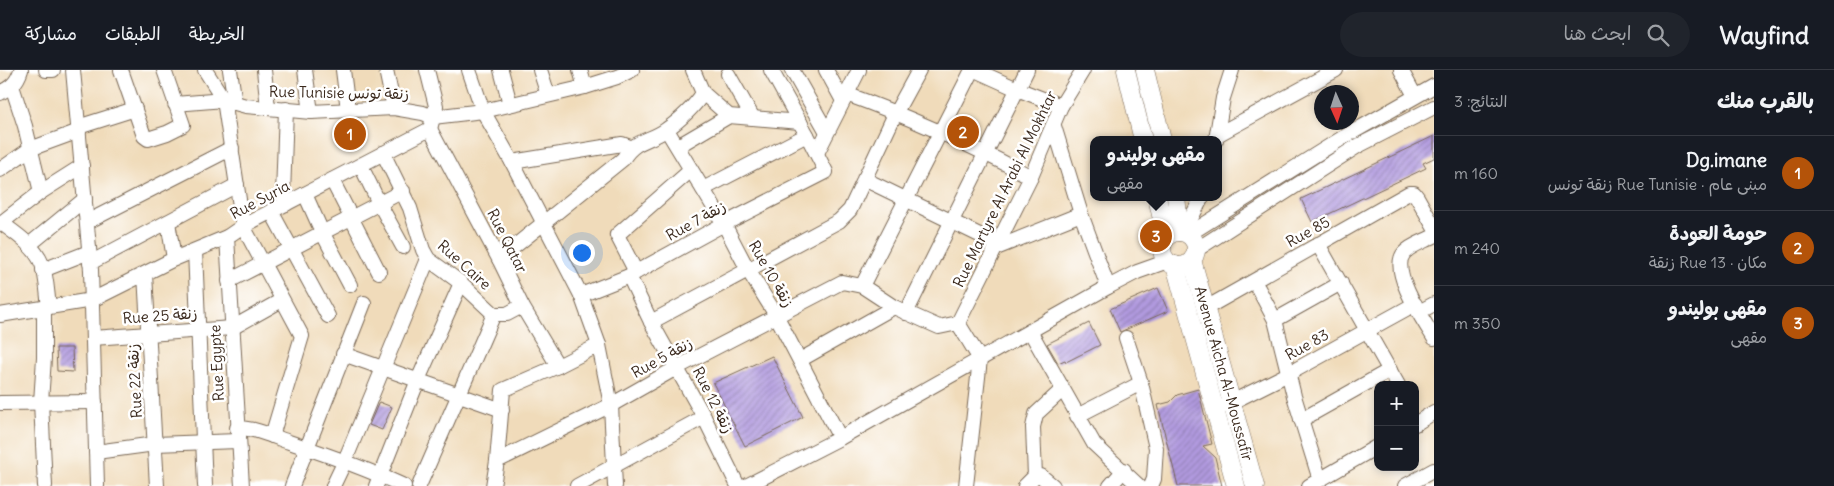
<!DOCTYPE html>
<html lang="ar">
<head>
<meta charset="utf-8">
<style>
	body { margin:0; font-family:Delius,"Playpen Sans Arabic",sans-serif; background:#20242c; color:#f1f3f6; direction:rtl }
	.controls { position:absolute; right:15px; bottom:15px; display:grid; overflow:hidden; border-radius:10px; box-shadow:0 2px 8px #0003 }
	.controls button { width:45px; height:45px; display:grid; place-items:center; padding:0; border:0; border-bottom:1px solid #363941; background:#171b24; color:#f1f3f6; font:25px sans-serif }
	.compass { position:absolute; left:1314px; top:15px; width:45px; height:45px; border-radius:50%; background:#171b24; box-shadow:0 2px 8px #0003; rotate:177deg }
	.you { position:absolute; left:581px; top:182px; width:18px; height:18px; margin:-12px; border:4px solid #fff; border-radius:50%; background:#1a73e8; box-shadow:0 0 0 8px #1a73e833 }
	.badge { display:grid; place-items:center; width:32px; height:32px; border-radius:50%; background:#b45309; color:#fff; font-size:16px; font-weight:700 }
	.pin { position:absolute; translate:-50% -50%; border:2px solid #fff; box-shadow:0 1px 5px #0006 }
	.popup { position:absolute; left:1090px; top:66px; width:132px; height:65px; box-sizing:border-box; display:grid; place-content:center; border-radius:10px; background:#171b24; filter:drop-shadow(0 1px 4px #0005); font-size:16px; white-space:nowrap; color:#9ea1a6 }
	.popup b { font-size:19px; color:#f1f3f6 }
	.popup::after { content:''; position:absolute; left:50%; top:100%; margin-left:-10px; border:10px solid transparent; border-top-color:#171b24 }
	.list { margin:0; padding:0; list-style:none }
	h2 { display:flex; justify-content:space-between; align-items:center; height:65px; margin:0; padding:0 20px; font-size:21px }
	h2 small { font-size:16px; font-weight:400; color:#9ea1a6 }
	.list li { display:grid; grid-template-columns:32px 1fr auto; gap:15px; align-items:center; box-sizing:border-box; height:75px; padding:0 20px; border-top:1px solid #363941 }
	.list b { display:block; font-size:19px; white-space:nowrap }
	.list p { margin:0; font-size:16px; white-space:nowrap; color:#9ea1a6 }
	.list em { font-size:16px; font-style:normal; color:#9ea1a6 }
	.icon { flex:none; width:28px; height:28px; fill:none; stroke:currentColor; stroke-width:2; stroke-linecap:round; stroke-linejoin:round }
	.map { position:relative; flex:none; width:1434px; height:416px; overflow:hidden; direction:ltr }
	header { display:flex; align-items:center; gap:30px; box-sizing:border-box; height:70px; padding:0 25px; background:#171b24; border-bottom:1px solid #363941 }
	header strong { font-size:24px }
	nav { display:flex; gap:28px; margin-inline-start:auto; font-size:18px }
	.search { width:350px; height:45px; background:#20242c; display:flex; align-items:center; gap:12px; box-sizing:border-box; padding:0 18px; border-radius:28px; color:#9ea1a6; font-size:19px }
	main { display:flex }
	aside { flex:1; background:#171b24 }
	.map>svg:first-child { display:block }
	.building { fill:url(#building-hatch) }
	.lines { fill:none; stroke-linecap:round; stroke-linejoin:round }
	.minor-casing { stroke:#7a6855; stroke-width:16 }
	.major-casing { stroke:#7a6855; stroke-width:19 }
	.minor { stroke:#fff; stroke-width:14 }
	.major { stroke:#fff; stroke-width:18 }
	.labels { text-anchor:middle; stroke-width:5; stroke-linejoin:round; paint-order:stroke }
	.street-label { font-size:15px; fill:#3b2a1e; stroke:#fff }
</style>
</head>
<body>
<header>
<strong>Wayfind</strong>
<div class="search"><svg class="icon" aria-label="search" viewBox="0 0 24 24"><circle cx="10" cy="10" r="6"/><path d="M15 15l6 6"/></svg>ابحث هنا</div>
<nav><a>الخريطة</a><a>الطبقات</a><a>مشاركة</a></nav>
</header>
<main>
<aside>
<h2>بالقرب منك<small>النتائج: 3</small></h2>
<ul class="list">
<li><span class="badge">1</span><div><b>Dg.imane</b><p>مبنى عام · Rue Tunisie زنقة تونس</p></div><em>160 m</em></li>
<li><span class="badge">2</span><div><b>حومة العودة</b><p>مكان · Rue 13 زنقة</p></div><em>240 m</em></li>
<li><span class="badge">3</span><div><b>مقهى بوليندو</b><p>مقهى</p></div><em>350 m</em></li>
</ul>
</aside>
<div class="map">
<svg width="1434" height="416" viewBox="0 0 1434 416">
	<defs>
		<pattern id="building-hatch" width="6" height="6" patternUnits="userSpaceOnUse" patternTransform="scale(1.25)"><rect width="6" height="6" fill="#b19adf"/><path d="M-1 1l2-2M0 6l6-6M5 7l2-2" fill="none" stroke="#917eb4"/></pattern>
	</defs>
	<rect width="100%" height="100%" fill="#fff"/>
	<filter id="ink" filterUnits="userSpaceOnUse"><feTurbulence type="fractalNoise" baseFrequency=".02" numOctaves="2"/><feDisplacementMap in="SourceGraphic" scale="10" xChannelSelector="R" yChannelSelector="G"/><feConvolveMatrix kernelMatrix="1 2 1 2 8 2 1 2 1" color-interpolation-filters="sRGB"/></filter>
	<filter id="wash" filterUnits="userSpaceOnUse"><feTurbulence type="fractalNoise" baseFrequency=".0096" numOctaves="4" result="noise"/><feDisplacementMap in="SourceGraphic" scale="20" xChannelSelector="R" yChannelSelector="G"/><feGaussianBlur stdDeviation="1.12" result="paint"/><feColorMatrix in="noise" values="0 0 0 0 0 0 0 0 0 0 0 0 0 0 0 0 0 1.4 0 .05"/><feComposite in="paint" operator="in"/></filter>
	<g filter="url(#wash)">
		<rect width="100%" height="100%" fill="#f0dbba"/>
		<g id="blocks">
			<g class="building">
				<path d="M 1434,66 L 1434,88 L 1423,93 L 1426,98 L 1312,152 L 1301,129 Z"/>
				<path d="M 1158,218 L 1168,241 L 1120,262 L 1110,239 Z"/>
				<path d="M 1089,253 L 1100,275 L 1066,292 L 1065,290 L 1058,293 L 1047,274 Z"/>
				<path d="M 56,278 L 72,278 L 73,302 L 57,301 Z"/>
				<path d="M 772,286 L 803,347 L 745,376 L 713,313 Z"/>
				<path d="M 1198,319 L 1212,374 L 1203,376 L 1215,387 L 1222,416 L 1178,416 L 1166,369 L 1158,335 L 1170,332 L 1177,325 Z"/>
				<path d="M 379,332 L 392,337 L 382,360 L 369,355 Z"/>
			</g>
		</g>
	</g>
	<g filter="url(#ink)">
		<use href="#blocks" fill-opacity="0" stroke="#7a6855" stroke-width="1"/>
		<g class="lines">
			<defs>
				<g id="minor">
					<path d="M 46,0 L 53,0"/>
					<path d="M 73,0 L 91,200 L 97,416"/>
					<path d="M 121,0 L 144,66 L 148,69 L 167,63 L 183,55 L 164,0"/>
					<path d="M 205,0 L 224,30 L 246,36 L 311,42 L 394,38 L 423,43 L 433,47 L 483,41 L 585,17 L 617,7 L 632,0"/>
					<path d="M 230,0 L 235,33"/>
					<path d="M 264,0 L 268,38"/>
					<path d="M 305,0 L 311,42"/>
					<path d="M 343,0 L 348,40"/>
					<path d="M 386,0 L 394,38"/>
					<path d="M 469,0 L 483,41 L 512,92 L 581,225 L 599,275 L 611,335 L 615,416"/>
					<path d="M 501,0 L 510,34"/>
					<path d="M 540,0 L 548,25"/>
					<path d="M 580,0 L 585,17"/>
					<path d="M 693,0 L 703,23 L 729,46 L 800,52"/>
					<path d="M 792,0 L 827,62"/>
					<path d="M 826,0 L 843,31"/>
					<path d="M 975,0 L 1017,19 L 1061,36"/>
					<path d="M 1401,0 L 1415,26"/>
					<path d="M 728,4 L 753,48"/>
					<path d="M 12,16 L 25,56 L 41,122"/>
					<path d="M 0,23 C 11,17 17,13 21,0"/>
					<path d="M 846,24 C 910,47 971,75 1031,107"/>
					<path d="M 175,34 L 224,30 L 243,156 L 302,266 L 272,366"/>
					<path d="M 1054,56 L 1081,144 L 1108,217"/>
					<path d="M 78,57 L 135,39"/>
					<path d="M 430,59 L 499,189 L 522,236 L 558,296"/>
					<path d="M 667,60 L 724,154 L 748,200 L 776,245 L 840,368"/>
					<path d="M 1217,65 L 1336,0"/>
					<path d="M 1216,70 L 1223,28 L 1232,0"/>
					<path d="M 678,76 L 729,46"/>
					<path d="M 383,83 L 410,138 L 423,180 L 428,189 L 461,213 L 494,244 L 507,244 L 522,236"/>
					<path d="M 817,83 L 859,0"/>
					<path d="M 512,92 L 622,74 L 630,77"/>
					<path d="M 361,96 L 379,133 L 403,177"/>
					<path d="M 0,100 L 30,79 L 79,61"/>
					<path d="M 864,109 L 998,174"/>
					<path d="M 332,110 L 379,202"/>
					<path d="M 703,119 L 807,65"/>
					<path d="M 305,124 L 322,162 L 350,215"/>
					<path d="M 286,134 L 283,125 L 286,39"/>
					<path d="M 271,141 L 328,246"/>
					<path d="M 0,152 C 15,163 34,175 42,194 C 47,207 47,223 49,237"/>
					<path d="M 87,152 L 232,78"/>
					<path d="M 168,152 L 174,189"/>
					<path d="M 1,153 L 41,122 L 82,96"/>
					<path d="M 1184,162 L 1202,127"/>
					<path d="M 1189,164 L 1344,67 L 1434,16"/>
					<path d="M 1434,166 C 1425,171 1411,175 1404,183 C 1389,201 1424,251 1434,268"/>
					<path d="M 227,167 L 242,416"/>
					<path d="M 1318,174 L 1398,315"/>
					<path d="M 29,175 L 85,129"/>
					<path d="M 996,178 L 1081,144"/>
					<path d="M 1196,180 L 1356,77 L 1434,37"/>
					<path d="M 195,181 L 205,416"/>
					<path d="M 499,189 L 623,89 C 636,68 650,72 667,59 C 679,51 696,35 703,23"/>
					<path d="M 90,193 L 237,115"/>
					<path d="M 43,200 L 89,182"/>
					<path d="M 636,202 L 617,165 L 691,100"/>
					<path d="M 145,204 L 157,416"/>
					<path d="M 629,206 L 651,252 L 704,347 L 738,416"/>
					<path d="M 229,211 L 403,121"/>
					<path d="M 862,216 L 972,0"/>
					<path d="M 1258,218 L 1275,250 L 1294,326 L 1320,410"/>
					<path d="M 581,225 L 629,206 L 724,154 L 826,102 L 807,65 L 771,0"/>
					<path d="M 44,238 L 44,288 L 41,332 L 45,416"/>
					<path d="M 1206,238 L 1409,123 L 1414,123 L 1417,127 L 1434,157"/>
					<path d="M 1419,242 L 1434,234"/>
					<path d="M 906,243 L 1027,0"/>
					<path d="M 0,245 L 92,230 L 174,189 L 227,167 L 243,156 L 430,59 L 436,36 L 427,0"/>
					<path d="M 1275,250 L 1341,213"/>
					<path d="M 651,252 L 839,151 L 850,140 L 896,42 L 919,0"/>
					<path d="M 958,253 L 1031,107 L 1061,36 L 1083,0"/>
					<path d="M 1030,261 L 1094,374 L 1139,416"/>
					<path d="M 93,268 L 232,258 L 282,230"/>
					<path d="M 1126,268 L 1141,313 L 1156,378 L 1154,409 L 1151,416"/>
					<path d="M 343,284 L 502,340"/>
					<path d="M 800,290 L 894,237"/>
					<path d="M 0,333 L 95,332"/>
					<path d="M 1224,336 L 1288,304 L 1415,234"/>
					<path d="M 1077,346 L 1141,313"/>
					<path d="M 1301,350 L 1390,300"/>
					<path d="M 1415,354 L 1434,342"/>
					<path d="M 237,358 C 255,358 272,366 289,372 C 328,385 367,399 404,416"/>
					<path d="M 96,382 L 155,374 L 238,371"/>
					<path d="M 497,391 L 611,335 L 678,297 L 842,212 L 862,216 L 894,237 L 939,257 L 958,253 L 980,289 L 966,416"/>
					<path d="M 1035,406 L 1033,357 L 1036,344 L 1062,320"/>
					<path d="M 292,416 L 364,233"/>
					<path d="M 333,416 L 344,393 L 428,189"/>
					<path d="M 376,416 L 418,310 L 461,213"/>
					<path d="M 419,416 L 494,244"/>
					<path d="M 493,416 L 497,391 L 503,320 L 558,296 L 599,275"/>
					<path d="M 577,416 L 704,347"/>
					<path d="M 746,416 L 840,368 L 1108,217 L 1137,202 L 1168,191"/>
					<path d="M 1025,416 L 1035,406 L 1041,406 L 1053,416"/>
					<path d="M 1110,416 L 1124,400"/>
					<path d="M 1309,416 L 1378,376"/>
					<path d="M 1405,416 L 1434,400"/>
				</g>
				<g id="major">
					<path d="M 1126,0 L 1143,70"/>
					<path d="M 1145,0 L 1162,70"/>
					<path d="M 1157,127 L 1166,167"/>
					<path d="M 1176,127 L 1180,162"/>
					<circle cx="1179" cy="179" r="17"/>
					<path id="s1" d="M 1192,190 L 1255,416"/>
					<path d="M 1175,195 L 1236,416"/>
				</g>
			</defs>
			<use href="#minor" class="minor-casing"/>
			<use href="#major" class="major-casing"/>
			<use href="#minor" class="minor"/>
			<use href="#major" class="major"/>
		</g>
	</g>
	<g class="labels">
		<g class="street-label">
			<text transform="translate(339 23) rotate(1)" y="5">Rue Tunisie زنقة تونس</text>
			<text transform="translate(1005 119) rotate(-64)" y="5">Rue Martyre Al Arabi Al Mokhtar</text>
			<text transform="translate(260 130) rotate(-28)" y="5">Rue Syria</text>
			<text transform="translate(696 151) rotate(-29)" y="5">Rue 7 زنقة</text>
			<text transform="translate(1308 162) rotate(-29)" y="5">Rue 85</text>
			<text transform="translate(507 171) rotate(63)" y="5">Rue Qatar</text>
			<text transform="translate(464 195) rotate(42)" y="5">Rue Caire</text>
			<text transform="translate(771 204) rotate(60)" y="5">Rue 10 زنقة</text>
			<text transform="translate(160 246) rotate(-4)" y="5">Rue 25 زنقة</text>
			<text transform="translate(1307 275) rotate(-29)" y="5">Rue 83</text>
			<text transform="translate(662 288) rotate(-29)" y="5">Rue 5 زنقة</text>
			<text transform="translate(217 293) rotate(-93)" y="5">Rue Egypte</text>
			<text dy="5" stroke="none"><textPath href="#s1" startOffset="118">Avenue Aicha Al-Moussafir</textPath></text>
			<text transform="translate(135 311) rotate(-93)" y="5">Rue 22 زنقة</text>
			<text transform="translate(713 330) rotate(63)" y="5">Rue 12 زنقة</text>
		</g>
	</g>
</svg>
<div class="controls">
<button>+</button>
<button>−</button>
</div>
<svg class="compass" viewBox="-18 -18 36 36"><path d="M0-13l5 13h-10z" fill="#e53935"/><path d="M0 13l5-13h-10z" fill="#9ea1a6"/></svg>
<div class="you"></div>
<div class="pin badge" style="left:350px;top:64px">1</div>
<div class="pin badge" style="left:963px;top:62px">2</div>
<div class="pin badge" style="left:1156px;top:166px">3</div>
<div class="popup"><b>مقهى بوليندو</b>مقهى</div>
</div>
</main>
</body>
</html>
